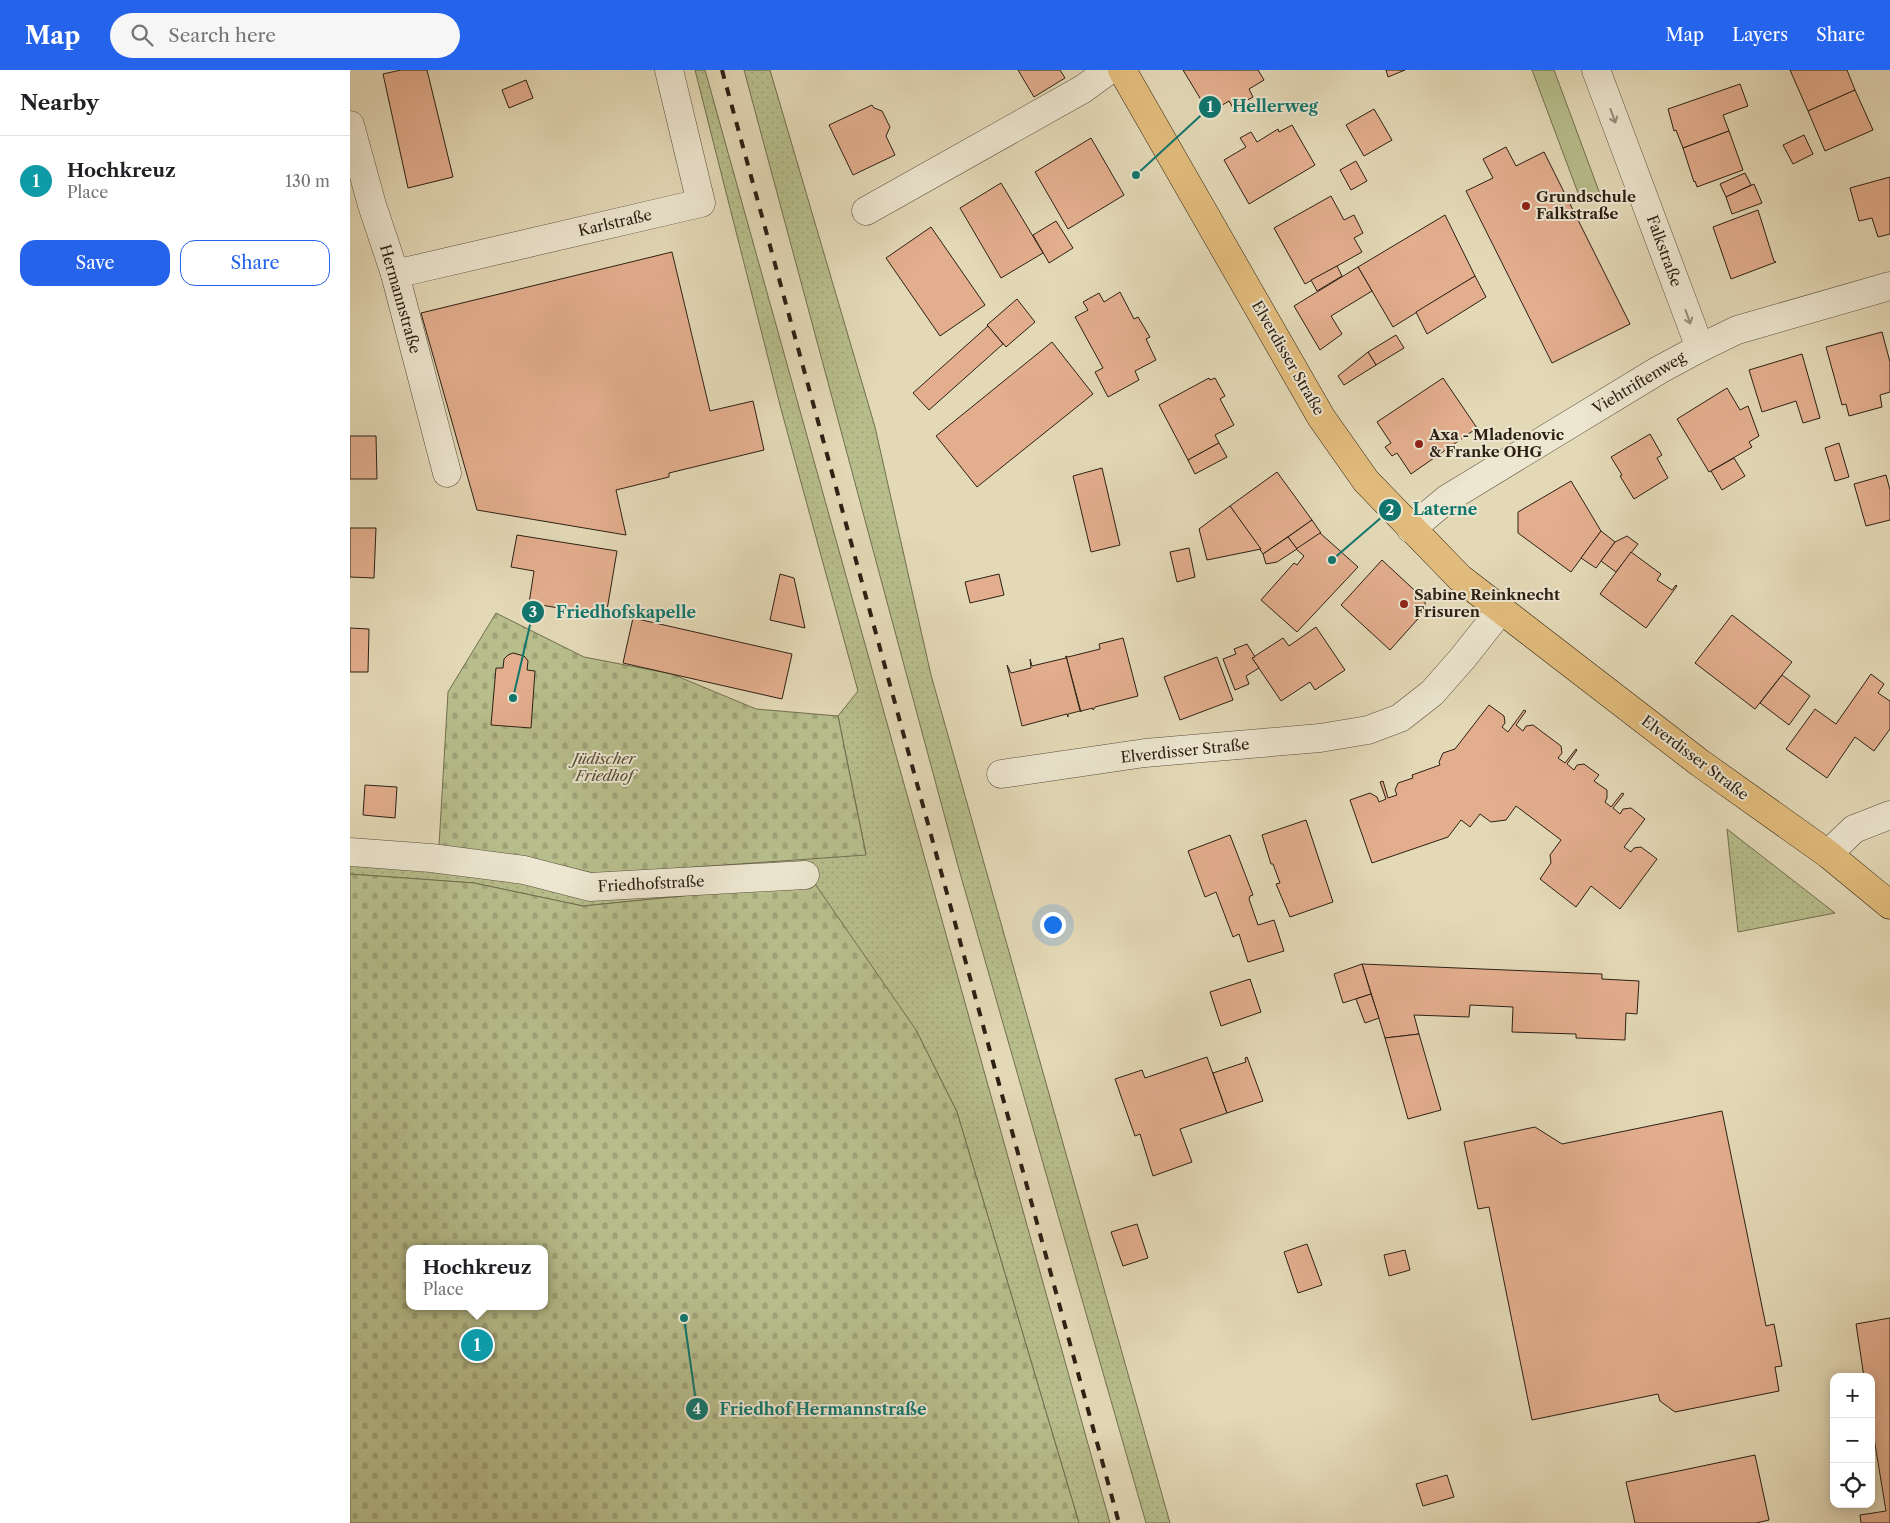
<!DOCTYPE html>
<html lang="en">
<head>
<meta charset="utf-8">
<style>
	body { margin:0; font-family:"Libre Caslon Text",serif; background:#f6f6f6; color:#202124 }
	.controls { position:absolute; right:15px; bottom:15px; display:grid; overflow:hidden; border-radius:10px; box-shadow:0 2px 12px #0003 }
	.controls button { width:45px; height:45px; display:grid; place-items:center; padding:0; border:0; border-bottom:1px solid #e0e0e0; background:#fff; color:#202124; font:25px sans-serif }
	.you { position:absolute; left:702px; top:854px; width:18px; height:18px; margin:-12px; border:4px solid #fff; border-radius:50%; background:#1a73e8; box-shadow:0 0 0 8px #1a73e833 }
	.badge { display:grid; place-items:center; width:32px; height:32px; border-radius:50%; background:#2563eb; color:#fff; font-size:16px; font-weight:700 }
	.pin { position:absolute; translate:-50% -50%; border:2px solid #fff; box-shadow:0 1px 5px #0006 }
	.popup { position:absolute; left:56px; top:1175px; width:142px; height:65px; box-sizing:border-box; display:grid; place-content:center; border-radius:10px; background:#fff; filter:drop-shadow(0 1px 4px #0005); font-size:16px; white-space:nowrap; color:#757577 }
	.popup b { font-size:19px; color:#202124 }
	.popup::after { content:''; position:absolute; left:50%; top:100%; margin-left:-10px; border:10px solid transparent; border-top-color:#fff }
	.list { margin:0; padding:0; list-style:none }
	h2 { display:flex; justify-content:space-between; align-items:center; height:65px; margin:0; padding:0 20px; font-size:21px }
	h2 small { font-size:16px; font-weight:400; color:#757577 }
	.list li { display:grid; grid-template-columns:32px 1fr auto; gap:15px; align-items:center; box-sizing:border-box; height:90px; padding:0 20px; border-top:1px solid #e0e0e0 }
	.list b { display:block; font-size:19px; white-space:nowrap }
	.list p { margin:0; font-size:16px; white-space:nowrap; color:#757577 }
	.list em { font-size:16px; font-style:normal; color:#757577 }
	.actions { display:flex; gap:10px; padding:15px 20px }
	.actions a { flex:1; padding:11px 0; border:1px solid #2563eb; border-radius:15px; text-align:center; font-size:18px; color:#2563eb }
	.actions .main { background:#2563eb; color:#fff }
	.icon { flex:none; width:28px; height:28px; fill:none; stroke:currentColor; stroke-width:2; stroke-linecap:round; stroke-linejoin:round }
	.map { position:relative; flex:none; width:1540px; height:1453px; overflow:hidden }
	header { display:flex; align-items:center; gap:30px; box-sizing:border-box; height:70px; padding:0 25px; background:#2563eb; color:#fff }
	header strong { font-size:24px }
	nav { display:flex; gap:28px; margin-inline-start:auto; font-size:18px }
	.search { width:350px; height:45px; background:#f6f6f6; display:flex; align-items:center; gap:12px; box-sizing:border-box; padding:0 18px; border-radius:28px; color:#757577; font-size:19px }
	main { display:flex }
	aside { flex:1; background:#fff }
	.map>svg:first-child { display:block }
	.grass { fill:url(#grass-dots); stroke:#726f50 }
	.cemetery { fill:url(#cemetery-stones); stroke:#726f50; fill-rule:evenodd }
	.pitch { fill:#b7be8c; stroke:#726f50 }
	.building { fill:#e3ae8e; stroke:#2c2014 }
	.lines { fill:none; stroke-linecap:round; stroke-linejoin:round }
	.minor-casing { stroke:#5a4e3d; stroke-width:29 }
	.major-casing { stroke:#2c2014; stroke-width:29 }
	.minor { stroke:#ede6d0; stroke-width:28 }
	.major { stroke:#e2bc7c; stroke-width:28 }
	.rail { stroke:#2c2014; stroke-width:4; stroke-dasharray:9 9; stroke-linecap:butt }
	.oneway { stroke:#968d7b }
	.poi-dot { fill:#8f2418; stroke:#ede6d0; stroke-width:2 }
	.labels { text-anchor:middle; stroke-width:4; stroke-linejoin:round; paint-order:stroke }
	.poi-label { font-size:15px; font-weight:bold; fill:#2c2014; stroke:#ede6d0; text-anchor:start }
	.street-label { font-size:15px; fill:#2c2014; stroke:#ede6d0 }
	.park-label { font-size:15px; font-style:italic; fill:#564f38; stroke:#ede6d0 }
	.leader { fill:none; stroke:#0f766e; stroke-width:2 }
	.callout-dot { fill:#0f766e; stroke:#ede6d0; stroke-width:2 }
	.mark-label { font-size:15px; text-anchor:middle; font-weight:bold; fill:#fff }
	.callout-label { font-size:16px; text-anchor:middle; font-weight:bold; fill:#0f766e; stroke:#ede6d0; stroke-width:4; stroke-linejoin:round; paint-order:stroke }
</style>
</head>
<body>
<header>
<strong>Map</strong>
<div class="search"><svg class="icon" aria-label="search" viewBox="0 0 24 24"><circle cx="10" cy="10" r="6"/><path d="M15 15l6 6"/></svg>Search here</div>
<nav><a>Map</a><a>Layers</a><a>Share</a></nav>
</header>
<main>
<aside>
<h2>Nearby<small></small></h2>
<ul class="list">
<li><span class="badge" style="background:#0f9aa8">1</span><div><b>Hochkreuz</b><p>Place</p></div><em>130 m</em></li>
</ul>
<div class="actions"><a class="main">Save</a><a>Share</a></div>
</aside>
<div class="map">
<svg width="1540" height="1453" viewBox="0 0 1540 1453">
	<defs>
		<pattern id="grass-dots" width="8" height="8" patternUnits="userSpaceOnUse" patternTransform="scale(1.25)"><rect width="8" height="8" fill="#b7be8c"/><path d="M2 2h.1M6 6h.1" fill="none" stroke="#9ea378" stroke-width="1.8" stroke-linecap="round"/></pattern>
		<pattern id="cemetery-stones" width="16" height="16" patternUnits="userSpaceOnUse" patternTransform="scale(1.25)"><rect width="16" height="16" fill="#b7be8c"/><path d="M2 7V4a2 2 0 0 1 4 0v3zM10 15v-3a2 2 0 0 1 4 0v3z" fill="#9ea378"/></pattern>
	</defs>
	<rect width="100%" height="100%" fill="#e4d9b7"/>
	<filter id="stains"><feTurbulence type="fractalNoise" baseFrequency=".004" numOctaves="4"/><feColorMatrix values="0 0 0 0 .2 0 0 0 0 .09 0 0 0 0 .02 0 0 0 .5 -.17"/></filter>
	<radialGradient id="worn" r=".72"><stop offset=".6" stop-color="#630" stop-opacity="0"/><stop offset="1" stop-color="#630" stop-opacity=".3"/></radialGradient>
	<g class="grass">
		<path d="M 345,0 L 355,0 L 760,1453 L 729,1453 L 607,1042 L 566,960 L 432,816 L 233,836 L 124,813 L 0,804 L 0,795 L 516,784 L 488,646 L 508,621 L 431,339 Z"/>
		<path d="M 394,0 L 420,0 L 525,357 L 581,605 L 820,1453 L 796,1453 L 608,796 Z"/>
		<path d="M 1377,759 L 1485,843 L 1388,862 Z"/>
	</g>
	<g class="cemetery">
		<path d="M 146,543 L 234,587 L 322,604 L 406,639 L 488,646 L 516,785 L 247,804 L 176,787 L 89,776 L 98,622 Z"/>
		<path d="M 0,804 L 124,813 L 233,836 L 432,816 L 463,811 L 566,960 L 607,1042 L 729,1453 L 0,1453 ZM 59,1179 L 194,1179 L 194,1236 L 59,1236 Z"/>
	</g>
	<path class="pitch" d="M 1182,0 L 1204,0 L 1250,124 L 1231,131 Z"/>
	<g class="building">
		<path d="M 51,0 L 77,0 L 103,107 L 58,118 L 33,4 Z"/>
		<path d="M 668,0 L 710,0 L 715,8 L 684,27 Z"/>
		<path d="M 833,0 L 908,0 L 914,10 L 899,19 L 903,27 L 883,38 L 879,31 L 859,43 Z"/>
		<path d="M 1036,0 L 1055,0 L 1038,7 Z"/>
		<path d="M 1440,0 L 1497,0 L 1505,20 L 1458,41 Z"/>
		<path d="M 176,10 L 183,28 L 159,38 L 152,20 Z"/>
		<path d="M 1390,14 L 1398,36 L 1373,45 L 1379,61 L 1333,78 L 1326,60 L 1324,61 L 1318,39 Z"/>
		<path d="M 1505,20 L 1523,60 L 1475,81 L 1458,41 Z"/>
		<path d="M 522,35 L 524,38 L 532,41 L 540,57 L 536,66 L 545,85 L 503,105 L 479,55 Z"/>
		<path d="M 1024,39 L 1042,70 L 1014,86 L 996,55 Z"/>
		<path d="M 942,55 L 965,95 L 899,134 L 874,90 L 896,77 L 890,68 L 901,62 L 907,72 L 928,59 L 929,62 Z"/>
		<path d="M 1379,61 L 1393,100 L 1347,117 L 1345,111 L 1344,112 L 1333,78 Z"/>
		<path d="M 1454,65 L 1463,84 L 1443,94 L 1433,75 Z"/>
		<path d="M 741,68 L 774,125 L 718,159 L 685,102 Z"/>
		<path d="M 1156,77 L 1166,96 L 1194,82 L 1280,254 L 1202,293 L 1116,121 L 1143,108 L 1133,89 Z"/>
		<path d="M 1006,91 L 1017,111 L 1001,120 L 990,100 Z"/>
		<path d="M 1395,103 L 1401,115 L 1376,127 L 1370,114 Z"/>
		<path d="M 1540,107 L 1540,164 L 1528,167 L 1522,148 L 1509,151 L 1500,118 Z"/>
		<path d="M 651,113 L 693,183 L 651,208 L 610,138 Z"/>
		<path d="M 1404,114 L 1412,133 L 1382,144 L 1376,127 Z"/>
		<path d="M 981,126 L 994,150 L 1004,145 L 1013,163 L 1004,168 L 1012,182 L 955,214 L 924,158 Z"/>
		<path d="M 1408,140 L 1424,191 L 1426,192 L 1381,209 L 1363,157 Z"/>
		<path d="M 1095,145 L 1125,206 L 1043,257 L 1008,197 Z"/>
		<path d="M 706,151 L 723,178 L 699,193 L 683,165 Z"/>
		<path d="M 581,157 L 635,235 L 590,266 L 536,188 Z"/>
		<path d="M 322,182 L 360,341 L 403,331 L 414,380 L 319,403 L 319,407 L 266,420 L 276,465 L 127,440 L 71,243 Z"/>
		<path d="M 987,196 L 992,206 L 967,221 L 961,210 Z"/>
		<path d="M 1008,197 L 1022,221 L 981,246 L 992,264 L 970,280 L 944,236 Z"/>
		<path d="M 1125,206 L 1136,227 L 1077,264 L 1066,242 Z"/>
		<path d="M 770,222 L 784,249 L 788,247 L 800,267 L 796,269 L 806,290 L 785,301 L 789,310 L 758,327 L 745,302 L 753,298 L 725,247 L 738,240 L 733,232 L 749,223 L 754,232 Z"/>
		<path d="M 667,229 L 685,252 L 656,277 L 637,255 Z"/>
		<path d="M 638,256 L 653,274 L 579,340 L 563,323 Z"/>
		<path d="M 1532,262 L 1540,292 L 1540,322 L 1530,325 L 1532,337 L 1499,346 L 1496,334 L 1492,335 L 1476,277 Z"/>
		<path d="M 1046,265 L 1054,278 L 1026,295 L 1018,282 Z"/>
		<path d="M 702,272 L 743,324 L 627,417 L 586,366 Z"/>
		<path d="M 1018,282 L 1026,295 L 994,315 L 988,306 Z"/>
		<path d="M 1452,284 L 1470,348 L 1453,353 L 1446,331 L 1412,342 L 1399,300 Z"/>
		<path d="M 859,308 L 860,310 L 865,308 L 875,326 L 870,329 L 884,355 L 865,365 L 869,373 L 838,390 L 809,335 Z"/>
		<path d="M 1093,308 L 1127,358 L 1061,404 L 1047,383 L 1042,386 L 1035,377 L 1041,373 L 1027,352 Z"/>
		<path d="M 1377,318 L 1390,340 L 1398,336 L 1409,366 L 1399,372 L 1402,377 L 1359,402 L 1327,349 Z"/>
		<path d="M 1300,364 L 1312,385 L 1307,388 L 1318,408 L 1284,429 L 1270,406 L 1272,405 L 1261,387 Z"/>
		<path d="M 0,366 L 26,366 L 27,409 L 0,409 Z"/>
		<path d="M 869,373 L 877,387 L 845,404 L 838,390 Z"/>
		<path d="M 1489,373 L 1499,407 L 1485,411 L 1475,378 Z"/>
		<path d="M 1384,388 L 1395,406 L 1372,420 L 1361,401 Z"/>
		<path d="M 752,398 L 770,475 L 741,482 L 723,406 Z"/>
		<path d="M 927,402 L 962,450 L 913,484 L 880,436 Z"/>
		<path d="M 1536,405 L 1540,420 L 1540,450 L 1516,456 L 1504,414 Z"/>
		<path d="M 1221,411 L 1251,461 L 1221,502 L 1168,463 L 1168,442 Z"/>
		<path d="M 880,436 L 911,479 L 857,490 L 849,459 Z"/>
		<path d="M 962,450 L 971,463 L 947,479 L 938,467 Z"/>
		<path d="M 0,458 L 26,458 L 24,508 L 0,507 Z"/>
		<path d="M 1251,461 L 1265,472 L 1246,498 L 1231,488 Z"/>
		<path d="M 970,463 L 1008,497 L 947,562 L 911,530 L 944,493 L 947,495 L 954,486 L 946,479 Z"/>
		<path d="M 167,465 L 267,481 L 256,546 L 179,533 L 184,501 L 161,497 Z"/>
		<path d="M 1277,466 L 1288,474 L 1266,502 L 1251,491 L 1265,472 Z"/>
		<path d="M 938,467 L 947,479 L 927,492 L 916,494 L 913,484 Z"/>
		<path d="M 839,478 L 845,507 L 827,512 L 820,482 Z"/>
		<path d="M 1281,482 L 1311,504 L 1307,510 L 1322,520 L 1326,515 L 1327,516 L 1296,558 L 1250,524 Z"/>
		<path d="M 1032,490 L 1075,530 L 1075,541 L 1040,580 L 991,535 Z"/>
		<path d="M 430,504 L 444,508 L 455,558 L 420,550 Z"/>
		<path d="M 649,504 L 654,525 L 620,533 L 615,512 Z"/>
		<path d="M 1382,545 L 1442,592 L 1405,639 L 1345,593 Z"/>
		<path d="M 283,548 L 442,584 L 432,629 L 273,593 Z"/>
		<path d="M 966,557 L 995,600 L 965,620 L 960,612 L 931,631 L 902,588 L 933,568 L 939,576 Z"/>
		<path d="M 0,558 L 19,559 L 18,602 L 0,602 Z"/>
		<path d="M 773,568 L 788,626 L 745,637 L 743,640 L 743,638 L 731,641 L 731,642 L 716,586 L 718,587 L 750,579 L 749,574 Z"/>
		<path d="M 897,574 L 905,587 L 902,588 L 909,598 L 896,606 L 899,614 L 885,620 L 873,589 L 886,584 L 884,579 Z"/>
		<path d="M 163,583 L 174,586 L 178,591 L 177,600 L 185,601 L 181,658 L 141,655 L 146,598 L 153,598 L 154,589 L 158,585 Z"/>
		<path d="M 716,586 L 730,641 L 718,644 L 718,647 L 717,644 L 672,656 L 657,595 L 661,603 L 681,598 L 680,589 L 682,596 L 716,588 Z"/>
		<path d="M 867,587 L 883,630 L 830,650 L 814,607 Z"/>
		<path d="M 1521,604 L 1534,614 L 1528,623 L 1540,631 L 1540,659 L 1524,681 L 1505,667 L 1477,708 L 1436,679 L 1465,639 L 1486,654 Z"/>
		<path d="M 1432,605 L 1460,626 L 1439,655 L 1410,633 Z"/>
		<path d="M 1139,635 L 1154,646 L 1155,653 L 1152,657 L 1158,662 L 1174,640 L 1176,641 L 1166,655 L 1173,661 L 1176,656 L 1183,655 L 1211,676 L 1212,683 L 1208,688 L 1215,693 L 1226,679 L 1227,680 L 1217,694 L 1224,700 L 1227,695 L 1234,694 L 1249,705 L 1244,711 L 1257,720 L 1257,728 L 1255,732 L 1261,737 L 1272,723 L 1274,724 L 1263,738 L 1270,744 L 1273,739 L 1281,738 L 1295,749 L 1274,777 L 1281,782 L 1284,778 L 1291,777 L 1307,789 L 1270,839 L 1241,816 L 1226,837 L 1190,809 L 1201,793 L 1200,785 L 1211,770 L 1166,736 L 1156,750 L 1141,752 L 1130,744 L 1120,757 L 1111,750 L 1098,767 L 1022,793 L 1000,730 L 1020,723 L 1027,727 L 1029,732 L 1036,729 L 1030,712 L 1033,711 L 1038,728 L 1047,725 L 1045,720 L 1048,713 L 1063,708 L 1062,705 L 1090,695 L 1089,692 L 1093,683 L 1105,679 Z"/>
		<path d="M 15,715 L 47,717 L 45,748 L 13,745 Z"/>
		<path d="M 956,750 L 983,832 L 940,847 L 926,814 L 930,813 L 923,794 L 921,794 L 912,765 Z"/>
		<path d="M 880,765 L 903,825 L 900,826 L 899,829 L 908,855 L 924,850 L 934,881 L 898,892 L 889,864 L 883,867 L 866,822 L 855,827 L 838,781 Z"/>
		<path d="M 1012,894 L 1252,904 L 1252,909 L 1289,911 L 1287,944 L 1276,943 L 1275,970 L 1226,968 L 1226,964 L 1162,962 L 1163,937 L 1120,935 L 1119,947 L 1064,945 L 1069,964 L 1035,968 Z"/>
		<path d="M 1012,894 L 1021,924 L 993,933 L 984,904 Z"/>
		<path d="M 900,909 L 911,942 L 871,956 L 860,922 Z"/>
		<path d="M 1021,924 L 1029,948 L 1015,953 L 1006,929 Z"/>
		<path d="M 1069,964 L 1091,1040 L 1058,1049 L 1035,968 Z"/>
		<path d="M 857,987 L 877,1043 L 830,1059 L 842,1092 L 803,1106 L 790,1064 L 785,1066 L 765,1009 L 792,1000 L 795,1008 Z"/>
		<path d="M 897,987 L 913,1031 L 877,1043 L 863,1003 L 896,992 L 895,988 Z"/>
		<path d="M 1372,1041 L 1416,1256 L 1424,1254 L 1432,1296 L 1425,1297 L 1429,1321 L 1325,1342 L 1310,1331 L 1308,1324 L 1182,1350 L 1139,1137 L 1128,1139 L 1114,1072 L 1185,1057 L 1212,1074 Z"/>
		<path d="M 787,1154 L 798,1188 L 773,1196 L 761,1162 Z"/>
		<path d="M 957,1174 L 972,1215 L 948,1223 L 934,1182 Z"/>
		<path d="M 1055,1180 L 1060,1200 L 1039,1206 L 1034,1185 Z"/>
		<path d="M 1540,1248 L 1540,1453 L 1511,1453 L 1510,1445 L 1536,1441 L 1521,1350 L 1521,1307 L 1514,1307 L 1506,1254 Z"/>
		<path d="M 1405,1385 L 1419,1450 L 1406,1453 L 1285,1453 L 1276,1412 Z"/>
		<path d="M 1097,1405 L 1104,1427 L 1073,1436 L 1066,1414 Z"/>
	</g>
	<g class="lines">
		<defs>
			<g id="minor">
				<path d="M 1246,0 L 1350,278"/>
				<path d="M 0,55 L 22,135 L 45,204 L 97,403"/>
				<path d="M 516,141 L 733,19 L 759,0"/>
				<path d="M 45,204 L 351,133 L 319,0"/>
				<path d="M 1061,459 L 1097,429 L 1309,300 L 1350,278 L 1387,260 L 1540,216"/>
				<path d="M 651,704 L 795,683 L 970,668 L 1018,660 L 1050,648 L 1082,623 L 1112,589 L 1150,541"/>
				<path d="M 0,782 L 81,788 L 174,800 L 240,817 L 455,805"/>
				<path d="M 1478,784 L 1504,759 L 1540,745"/>
			</g>
			<path id="major" d="M 772,0 L 971,347 L 1016,411 L 1110,508 L 1350,693 L 1478,784 L 1540,835"/>
		</defs>
		<use href="#minor" class="minor-casing"/>
		<use href="#major" class="major-casing"/>
		<use href="#minor" class="minor"/>
		<use href="#major" class="major"/>
		<path class="rail" d="M 372,0 L 769,1453"/>
	</g>
	<defs><path id="oneway-shaft" d="M-6 0H5M1.5-3L5.5 0L1.5 3" fill="none" stroke-width="1.6" stroke-linecap="round" stroke-linejoin="round" transform="scale(1.25)"/></defs>
	<g class="oneway">
		<use href="#oneway-shaft" transform="translate(1263 46) rotate(70)"/>
		<use href="#oneway-shaft" transform="translate(1338 247) rotate(70)"/>
	</g>
	<g class="poi-dot">
		<circle cx="1176" cy="136" r="5"/>
		<circle cx="1069" cy="374" r="5"/>
		<circle cx="1054" cy="534" r="5"/>
	</g>
	<g class="labels">
		<g class="poi-label">
			<text x="1186" y="132">Grundschule<tspan x="1186" dy="17">Falkstraße</tspan></text>
			<text x="1079" y="370">Axa - Mladenovic<tspan x="1079" dy="17">&amp; Franke OHG</tspan></text>
			<text x="1064" y="530">Sabine Reinknecht<tspan x="1064" dy="17">Frisuren</tspan></text>
		</g>
		<g class="street-label">
			<text transform="translate(265 153) rotate(-13)" y="5">Karlstraße</text>
			<text transform="translate(1314 181) rotate(70)" y="5">Falkstraße</text>
			<text transform="translate(50 229) rotate(74)" y="5">Hermannstraße</text>
			<text transform="translate(938 288) rotate(60)" y="5">Elverdisser Straße</text>
			<text transform="translate(1289 313) rotate(-31)" y="5">Viehtriftenweg</text>
			<text transform="translate(835 681) rotate(-6)" y="5">Elverdisser Straße</text>
			<text transform="translate(1345 688) rotate(37)" y="5">Elverdisser Straße</text>
			<text transform="translate(301 814) rotate(-3)" y="5">Friedhofstraße</text>
		</g>
		<g class="park-label">
			<text x="254" y="694">Jüdischer<tspan x="254" dy="17">Friedhof</tspan></text>
		</g>
	</g>
	<path class="leader" d="M786 105L860 37M982 490L1040 440M163 628L183 542M334 1248L347 1339"/>
	<g class="callout-dot">
		<circle cx="786" cy="105" r="5"/>
		<circle cx="982" cy="490" r="5"/>
		<circle cx="163" cy="628" r="5"/>
		<circle cx="334" cy="1248" r="5"/>
		<circle cx="860" cy="37" r="12"/>
		<circle cx="1040" cy="440" r="12"/>
		<circle cx="183" cy="542" r="12"/>
		<circle cx="347" cy="1339" r="12"/>
	</g>
	<g class="mark-label">
		<text x="860" y="42">1</text>
		<text x="1040" y="445">2</text>
		<text x="183" y="547">3</text>
		<text x="347" y="1344">4</text>
	</g>
	<g class="callout-label">
		<text x="925" y="42">Hellerweg</text>
		<text x="1095" y="445">Laterne</text>
		<text x="276" y="548">Friedhofskapelle</text>
		<text x="473" y="1345">Friedhof Hermannstraße</text>
	</g>
	<rect width="100%" height="100%" filter="url(#stains)"/>
	<rect width="100%" height="100%" fill="url(#worn)"/>
</svg>
<div class="controls">
<button>+</button>
<button>−</button>
<button><svg class="icon" aria-label="locate" viewBox="0 0 24 24"><circle cx="12" cy="12" r="6"/><path d="M12 2v4M12 18v4M2 12h4M18 12h4"/></svg></button>
</div>
<div class="you"></div>
<div class="pin badge" style="left:127px;top:1275px;background:#0f9aa8">1</div>
<div class="popup"><b>Hochkreuz</b>Place</div>
</div>
</main>
</body>
</html>
